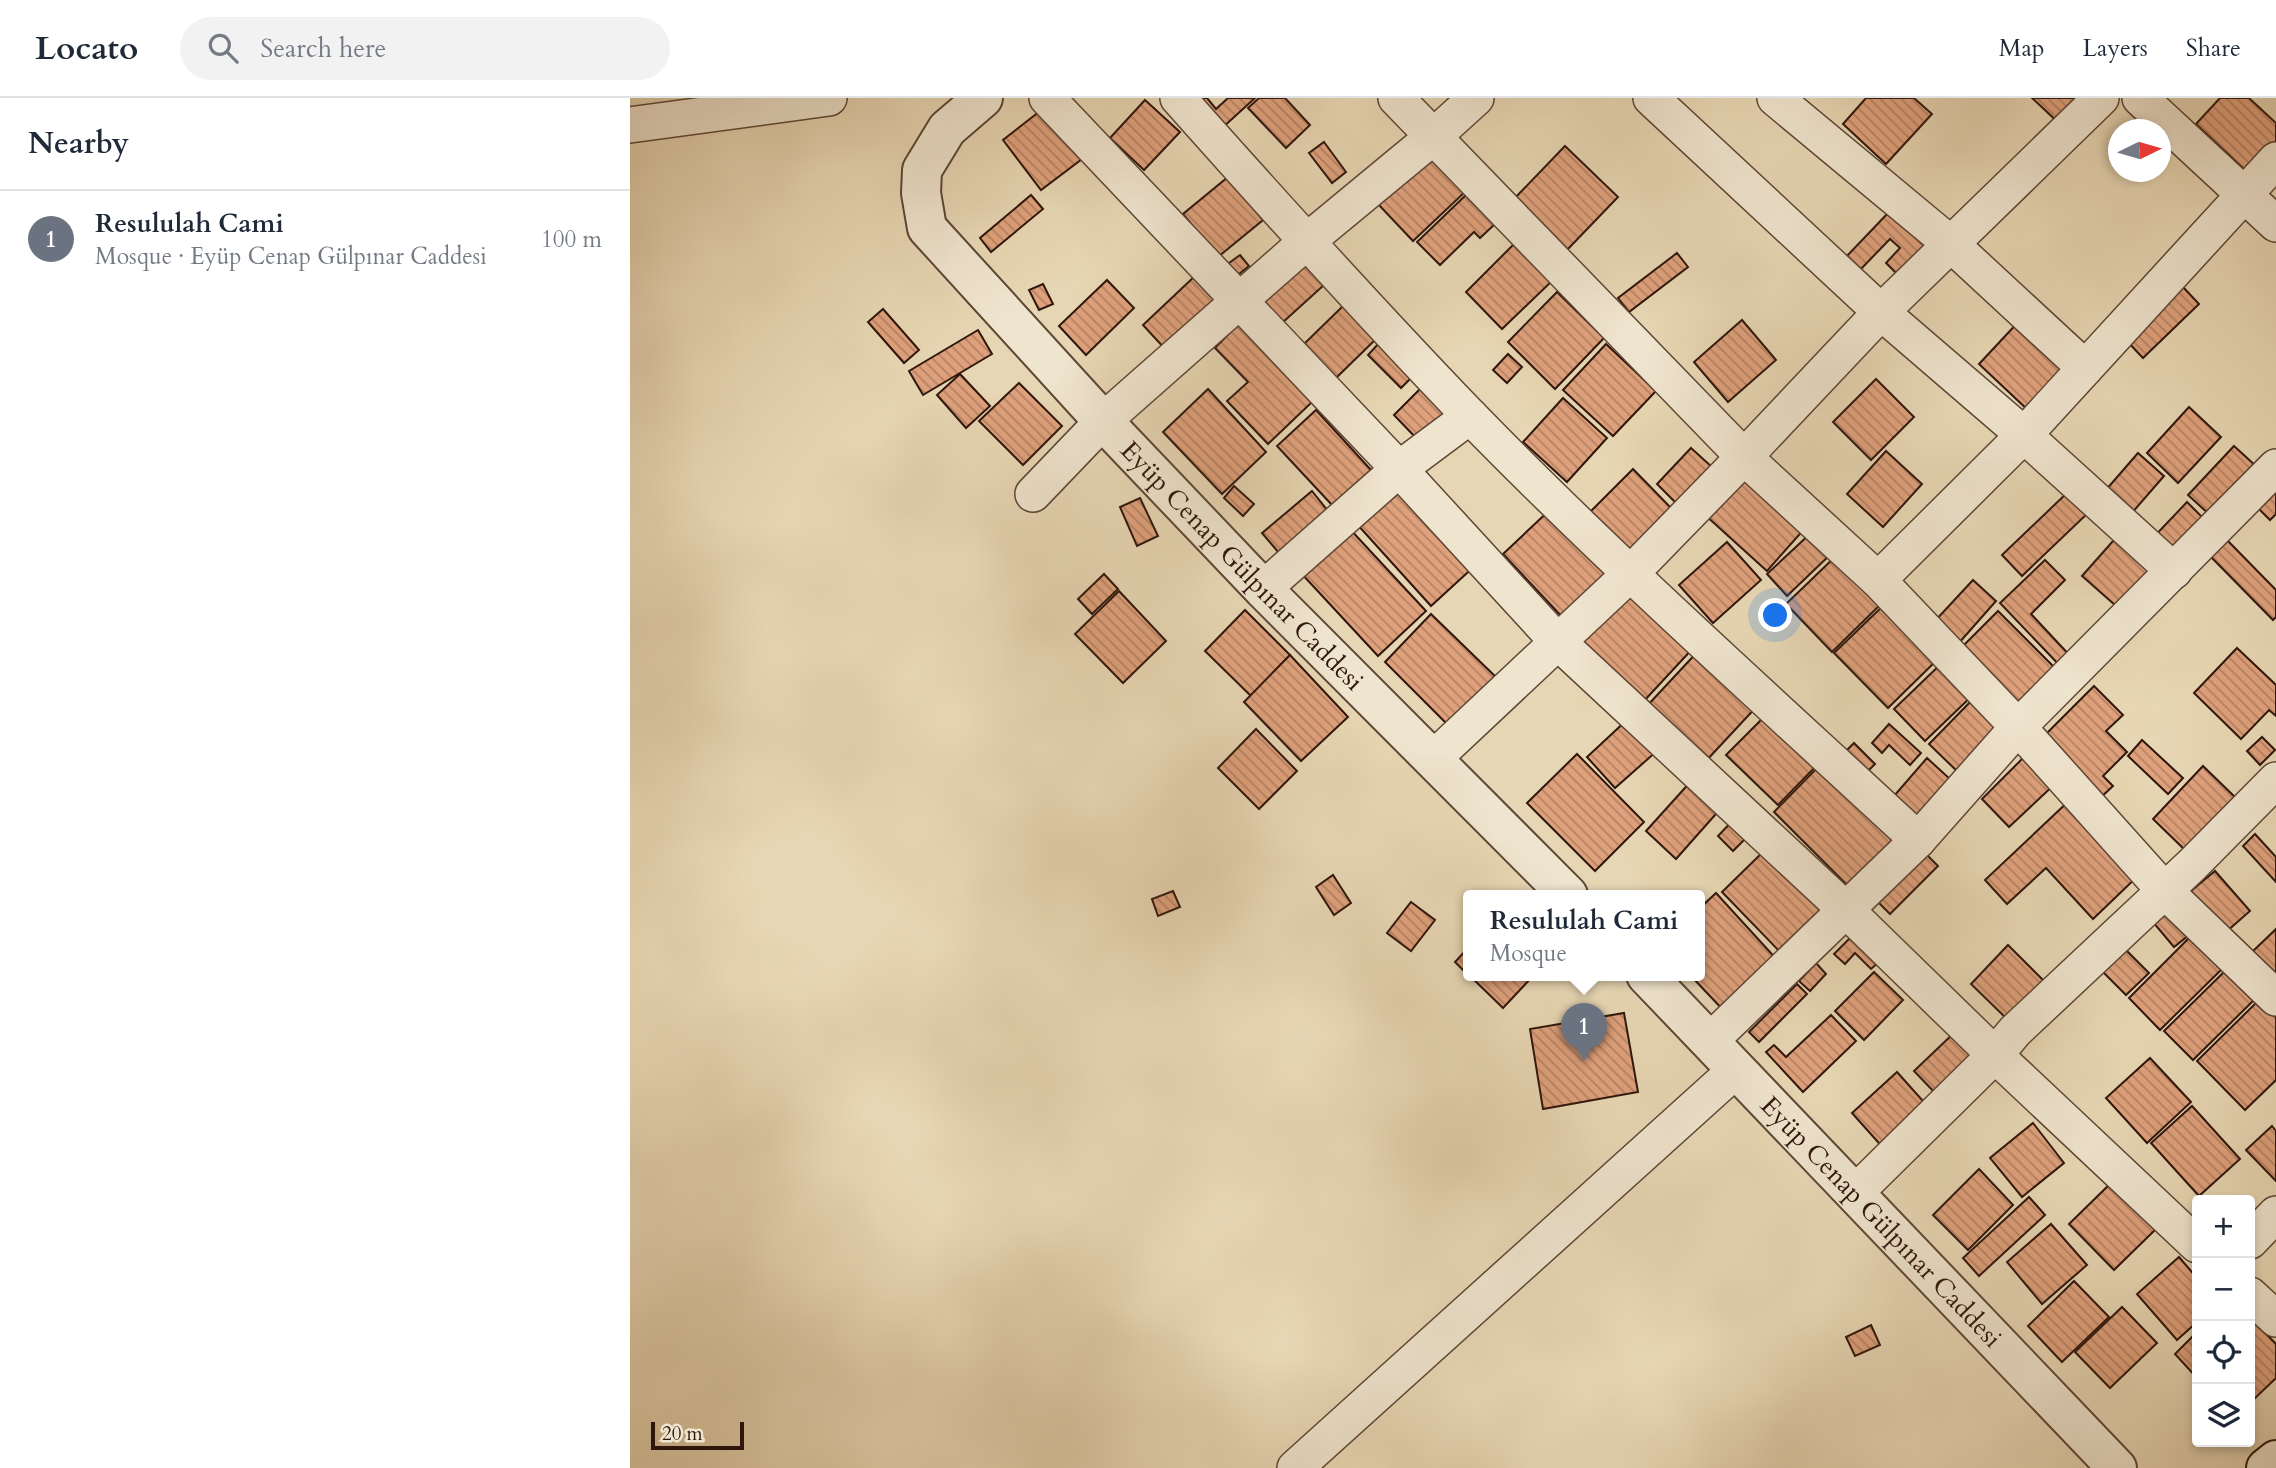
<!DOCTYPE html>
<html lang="en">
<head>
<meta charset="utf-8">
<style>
	body { margin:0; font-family:Cardo,serif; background:#f2f2f3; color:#1f2937 }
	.controls { position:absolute; right:21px; bottom:21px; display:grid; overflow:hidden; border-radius:7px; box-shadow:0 4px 10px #0003 }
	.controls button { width:63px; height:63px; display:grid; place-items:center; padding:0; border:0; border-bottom:2px solid #e0e1e3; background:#fff; color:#1f2937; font:35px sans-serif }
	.compass { position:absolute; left:1478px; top:21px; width:63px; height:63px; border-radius:50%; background:#fff; box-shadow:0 4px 10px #0003; rotate:85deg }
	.scale { position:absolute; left:21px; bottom:18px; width:93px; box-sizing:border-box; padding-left:7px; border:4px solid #2f160c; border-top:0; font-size:19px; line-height:24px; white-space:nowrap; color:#2f160c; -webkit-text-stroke:5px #efe4ce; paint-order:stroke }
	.you { position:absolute; left:1146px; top:518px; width:24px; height:24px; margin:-18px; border:5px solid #fff; border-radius:50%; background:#1a73e8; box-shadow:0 0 0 10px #1a73e833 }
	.badge { display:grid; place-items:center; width:46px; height:46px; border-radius:50%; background:#8f2418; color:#fff; font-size:23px; font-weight:700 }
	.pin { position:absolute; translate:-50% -58px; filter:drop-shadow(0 2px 4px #0008) }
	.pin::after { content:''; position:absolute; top:37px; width:24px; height:21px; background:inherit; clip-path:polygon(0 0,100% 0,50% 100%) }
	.popup { position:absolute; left:833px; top:792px; width:242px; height:91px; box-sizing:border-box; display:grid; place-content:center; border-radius:7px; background:#fff; filter:drop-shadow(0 2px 5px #0005); font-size:23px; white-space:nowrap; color:#747a83 }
	.popup b { font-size:26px; color:#1f2937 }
	.popup::after { content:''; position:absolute; left:50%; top:100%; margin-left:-14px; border:14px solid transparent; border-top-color:#fff }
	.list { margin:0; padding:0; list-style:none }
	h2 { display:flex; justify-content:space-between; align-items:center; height:91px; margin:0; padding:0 28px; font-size:30px }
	h2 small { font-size:23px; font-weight:400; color:#747a83 }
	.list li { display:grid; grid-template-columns:46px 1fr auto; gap:21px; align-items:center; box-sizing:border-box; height:98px; padding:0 28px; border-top:2px solid #e0e1e3 }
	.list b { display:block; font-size:26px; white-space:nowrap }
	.list p { margin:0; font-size:23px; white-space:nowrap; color:#747a83 }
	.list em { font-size:23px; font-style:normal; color:#747a83 }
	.icon { flex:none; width:38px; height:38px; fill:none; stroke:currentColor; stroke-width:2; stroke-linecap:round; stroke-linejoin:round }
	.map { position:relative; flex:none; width:1646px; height:1370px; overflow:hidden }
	header { display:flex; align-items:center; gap:42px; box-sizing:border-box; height:98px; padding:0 35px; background:#fff; border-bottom:2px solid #e0e1e3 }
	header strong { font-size:33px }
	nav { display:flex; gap:38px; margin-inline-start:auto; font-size:24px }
	.search { width:490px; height:63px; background:#f2f2f3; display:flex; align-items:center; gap:18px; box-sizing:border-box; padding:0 24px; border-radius:38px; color:#747a83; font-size:26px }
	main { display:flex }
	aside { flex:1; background:#fff }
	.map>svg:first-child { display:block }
	.building { fill:url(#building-back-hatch); stroke:#2f160c; stroke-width:2 }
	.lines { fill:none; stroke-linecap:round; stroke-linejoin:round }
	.minor-casing { stroke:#5d4636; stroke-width:38 }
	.tertiary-casing { stroke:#5d4636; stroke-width:42 }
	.secondary-casing { stroke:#2f160c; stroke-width:42 }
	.minor { stroke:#efe4ce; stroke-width:35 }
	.tertiary { stroke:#efe4ce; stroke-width:38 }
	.secondary { stroke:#efe4ce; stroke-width:38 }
	.labels { text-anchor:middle; stroke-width:6; stroke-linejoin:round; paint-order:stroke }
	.street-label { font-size:26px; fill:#2f160c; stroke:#efe4ce }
</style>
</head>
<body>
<header>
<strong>Locato</strong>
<div class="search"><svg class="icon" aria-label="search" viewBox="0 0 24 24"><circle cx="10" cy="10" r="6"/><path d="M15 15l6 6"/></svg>Search here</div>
<nav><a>Map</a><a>Layers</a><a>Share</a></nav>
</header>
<main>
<aside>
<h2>Nearby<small></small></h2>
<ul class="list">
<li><span class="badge" style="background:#6b7280">1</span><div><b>Resululah Cami</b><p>Mosque · Eyüp Cenap Gülpınar Caddesi</p></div><em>100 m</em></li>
</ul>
</aside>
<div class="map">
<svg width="1646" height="1370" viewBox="0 0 1646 1370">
	<defs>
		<pattern id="building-back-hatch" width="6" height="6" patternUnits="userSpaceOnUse" patternTransform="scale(1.75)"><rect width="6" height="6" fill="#dfa17c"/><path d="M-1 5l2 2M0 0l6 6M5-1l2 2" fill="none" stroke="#b58264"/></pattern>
	</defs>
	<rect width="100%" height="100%" fill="#e7d6b3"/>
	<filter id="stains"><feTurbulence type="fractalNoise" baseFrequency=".00286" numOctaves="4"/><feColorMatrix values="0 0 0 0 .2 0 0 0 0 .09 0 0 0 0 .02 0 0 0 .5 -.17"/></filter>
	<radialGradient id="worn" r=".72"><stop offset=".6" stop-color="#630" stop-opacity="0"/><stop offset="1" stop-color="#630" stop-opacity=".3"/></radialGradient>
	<g class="building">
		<path d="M 569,0 L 577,0 L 586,11 L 598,0 L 625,0 L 591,31 Z"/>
		<path d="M 629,0 L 655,0 L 680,27 L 656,50 L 618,10 Z"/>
		<path d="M 1236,0 L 1284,0 L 1302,16 L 1256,66 L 1213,26 Z"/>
		<path d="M 1402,0 L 1460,0 L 1433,29 Z"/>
		<path d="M 1590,0 L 1619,0 L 1646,25 L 1646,43 L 1617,74 L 1566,26 Z"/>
		<path d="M 515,2 L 550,34 L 514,72 L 480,40 Z"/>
		<path d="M 414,10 L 452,61 L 411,92 L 373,42 Z"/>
		<path d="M 694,44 L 716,74 L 702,85 L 679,55 Z"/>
		<path d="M 935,48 L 988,99 L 936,153 L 883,102 Z"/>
		<path d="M 802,55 L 837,92 L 783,143 L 748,106 Z"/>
		<path d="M 598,79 L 633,122 L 588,159 L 553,116 Z"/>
		<path d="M 838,95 L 866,125 L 850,140 L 844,134 L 810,167 L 787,144 Z"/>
		<path d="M 401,97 L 413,111 L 361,154 L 350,140 Z"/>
		<path d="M 1259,114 L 1299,152 L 1272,181 L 1256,165 L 1270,150 L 1260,141 L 1229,173 L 1215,160 Z"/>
		<path d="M 886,144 L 923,182 L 872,231 L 836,194 Z"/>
		<path d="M 1047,155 L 1058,169 L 999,214 L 988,200 Z"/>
		<path d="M 610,157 L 619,168 L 604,180 L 595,168 Z"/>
		<path d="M 673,164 L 694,187 L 652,225 L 631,202 Z"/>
		<path d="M 565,178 L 588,203 L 536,252 L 513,227 Z"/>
		<path d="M 477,182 L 504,210 L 456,257 L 429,228 Z"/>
		<path d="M 413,186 L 423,206 L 409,212 L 399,192 Z"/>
		<path d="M 1552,188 L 1569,206 L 1513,260 L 1496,242 Z"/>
		<path d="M 927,194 L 974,240 L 925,291 L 878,244 Z"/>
		<path d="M 714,207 L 746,241 L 706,280 L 674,246 Z"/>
		<path d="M 253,211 L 289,252 L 274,265 L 238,224 Z"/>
		<path d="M 1392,220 L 1443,268 L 1400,314 L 1349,266 Z"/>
		<path d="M 1112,222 L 1146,262 L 1098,304 L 1064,264 Z"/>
		<path d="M 608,226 L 682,304 L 638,346 L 597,303 L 618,284 L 585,250 Z"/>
		<path d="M 348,232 L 362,256 L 293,297 L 279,273 Z"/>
		<path d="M 750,244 L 784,277 L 771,290 L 738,257 Z"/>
		<path d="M 976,246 L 1026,293 L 983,338 L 933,292 Z"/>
		<path d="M 878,256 L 892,269 L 877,285 L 863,272 Z"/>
		<path d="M 330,276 L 360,308 L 336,330 L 307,297 Z"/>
		<path d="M 1246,281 L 1284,319 L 1241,362 L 1203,324 Z"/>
		<path d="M 389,285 L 432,328 L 393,367 L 349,323 Z"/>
		<path d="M 794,287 L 818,312 L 788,342 L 764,317 Z"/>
		<path d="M 578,291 L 636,354 L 592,396 L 533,334 Z"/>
		<path d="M 933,300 L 977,340 L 937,384 L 893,344 Z"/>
		<path d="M 1559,309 L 1591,339 L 1548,385 L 1517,355 Z"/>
		<path d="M 686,312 L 741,372 L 702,407 L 647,348 Z"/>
		<path d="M 1604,348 L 1627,369 L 1581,418 L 1558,397 Z"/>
		<path d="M 1061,350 L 1082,369 L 1047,406 L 1027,386 Z"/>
		<path d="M 1256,353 L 1292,386 L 1253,429 L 1217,396 Z"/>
		<path d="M 1508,355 L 1534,378 L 1501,416 L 1475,393 Z"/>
		<path d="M 1003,371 L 1043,412 L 993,462 L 953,421 Z"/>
		<path d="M 1115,373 L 1176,429 L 1137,473 L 1075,417 Z"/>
		<path d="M 773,382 L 848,465 L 801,508 L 726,425 Z"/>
		<path d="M 604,388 L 624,406 L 613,418 L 594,400 Z"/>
		<path d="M 682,393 L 698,413 L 649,455 L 632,435 Z"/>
		<path d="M 1439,393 L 1459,414 L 1392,478 L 1372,457 Z"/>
		<path d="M 1646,393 L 1646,416 L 1640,422 L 1625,407 Z"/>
		<path d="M 510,400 L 528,438 L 507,448 L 490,409 Z"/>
		<path d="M 1557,404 L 1575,422 L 1537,461 L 1519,444 Z"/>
		<path d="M 926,406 L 986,471 L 934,521 L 873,456 Z"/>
		<path d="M 718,429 L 796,513 L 748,558 L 670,474 Z"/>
		<path d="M 1182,434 L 1202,455 L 1157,498 L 1137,476 Z"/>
		<path d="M 1491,434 L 1532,471 L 1493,514 L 1452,478 Z"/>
		<path d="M 1596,441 L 1646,492 L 1646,519 L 1643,522 L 1580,458 Z"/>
		<path d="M 1097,444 L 1131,482 L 1083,525 L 1049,487 Z"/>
		<path d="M 1208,456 L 1254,503 L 1202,554 L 1156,506 Z"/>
		<path d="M 1415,462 L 1435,482 L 1401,516 L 1444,562 L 1434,572 L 1370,505 Z"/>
		<path d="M 474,476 L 488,491 L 462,516 L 448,501 Z"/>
		<path d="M 1343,482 L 1366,503 L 1328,546 L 1304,524 Z"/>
		<path d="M 1002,488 L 1066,547 L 1013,604 L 949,544 Z"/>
		<path d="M 489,493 L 536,543 L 493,585 L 445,536 Z"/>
		<path d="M 1256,505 L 1309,560 L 1258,610 L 1204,555 Z"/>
		<path d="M 615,512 L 660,557 L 621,598 L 575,553 Z"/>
		<path d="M 1368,513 L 1432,577 L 1394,615 L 1330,551 Z"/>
		<path d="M 801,516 L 869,582 L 821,630 L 755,564 Z"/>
		<path d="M 1071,550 L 1130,605 L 1075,664 L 1016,609 Z"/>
		<path d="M 1607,550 L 1646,587 L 1646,618 L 1639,612 L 1611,641 L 1564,595 Z"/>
		<path d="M 660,557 L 718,619 L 671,663 L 614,604 Z"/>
		<path d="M 1314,563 L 1345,595 L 1295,643 L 1264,611 Z"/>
		<path d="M 1464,588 L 1493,617 L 1476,633 L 1497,654 L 1473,678 L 1483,688 L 1469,701 L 1410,642 Z"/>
		<path d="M 1346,598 L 1378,629 L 1331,677 L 1299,646 Z"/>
		<path d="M 1140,613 L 1191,663 L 1148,707 L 1096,657 Z"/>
		<path d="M 999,620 L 1028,652 L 985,690 L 957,659 Z"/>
		<path d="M 1259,626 L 1291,655 L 1280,667 L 1259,647 L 1252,655 L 1242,645 Z"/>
		<path d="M 626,631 L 667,673 L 629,711 L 588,670 Z"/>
		<path d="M 1632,639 L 1645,652 L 1630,667 L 1617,653 Z"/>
		<path d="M 1512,642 L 1553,680 L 1538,696 L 1498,658 Z"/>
		<path d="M 1224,645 L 1245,666 L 1228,683 L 1207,662 Z"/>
		<path d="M 1398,655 L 1426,685 L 1379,729 L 1352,701 Z"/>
		<path d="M 947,656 L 1014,724 L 965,773 L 897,705 Z"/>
		<path d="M 1297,660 L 1321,682 L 1288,720 L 1264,698 Z"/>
		<path d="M 1192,665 L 1273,747 L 1225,795 L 1144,714 Z"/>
		<path d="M 1573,668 L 1606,700 L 1556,753 L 1523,721 Z"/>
		<path d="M 1063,681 L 1093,708 L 1046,761 L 1016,733 Z"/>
		<path d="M 1442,700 L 1511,775 L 1463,821 L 1416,770 L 1377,806 L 1355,782 Z"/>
		<path d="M 1107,718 L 1122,734 L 1103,753 L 1088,738 Z"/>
		<path d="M 1625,736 L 1646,759 L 1646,784 L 1613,748 Z"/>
		<path d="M 1138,749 L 1201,814 L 1155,859 L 1092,794 Z"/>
		<path d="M 1293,753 L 1308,768 L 1260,816 L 1245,801 Z"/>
		<path d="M 1585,773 L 1620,813 L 1596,834 L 1561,793 Z"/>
		<path d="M 703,777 L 721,805 L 704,817 L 686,789 Z"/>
		<path d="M 543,793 L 550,809 L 528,818 L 522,801 Z"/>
		<path d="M 1086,795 L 1150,865 L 1096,915 L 1060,877 L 1070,877 L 1070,810 Z"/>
		<path d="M 781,804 L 805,822 L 781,853 L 757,835 Z"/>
		<path d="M 1533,805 L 1559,837 L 1544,849 L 1517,817 Z"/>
		<path d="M 1646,831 L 1646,878 L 1622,854 Z"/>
		<path d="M 1563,836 L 1595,868 L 1530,932 L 1499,900 Z"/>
		<path d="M 1223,837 L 1249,864 L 1241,871 L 1225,855 L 1215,866 L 1204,856 Z"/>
		<path d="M 1490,846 L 1519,875 L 1496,897 L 1467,868 Z"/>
		<path d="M 1378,847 L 1416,885 L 1379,923 L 1341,886 Z"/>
		<path d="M 838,850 L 838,877 L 825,864 Z"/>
		<path d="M 1186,865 L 1196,876 L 1180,893 L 1169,883 Z"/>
		<path d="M 1597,871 L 1626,900 L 1563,962 L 1534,933 Z"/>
		<path d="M 1244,874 L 1273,902 L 1234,942 L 1205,913 Z"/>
		<path d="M 839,877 L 904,877 L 873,910 Z"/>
		<path d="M 1167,886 L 1177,896 L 1129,944 L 1119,934 Z"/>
		<path d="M 1629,902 L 1646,919 L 1646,982 L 1615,1012 L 1567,963 Z"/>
		<path d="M 994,915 L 1008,994 L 913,1011 L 900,931 Z"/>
		<path d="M 1201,917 L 1226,943 L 1173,994 L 1136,954 L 1144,947 L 1156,959 Z"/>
		<path d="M 1326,933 L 1349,957 L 1308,998 L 1284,973 Z"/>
		<path d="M 1520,960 L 1561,1004 L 1517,1045 L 1476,1000 Z"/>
		<path d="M 1267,974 L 1301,1012 L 1256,1053 L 1222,1015 Z"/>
		<path d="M 1562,1008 L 1610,1061 L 1569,1098 L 1521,1045 Z"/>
		<path d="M 1403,1025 L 1434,1065 L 1392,1099 L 1360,1060 Z"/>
		<path d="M 1642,1028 L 1646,1033 L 1646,1083 L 1616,1052 Z"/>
		<path d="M 1349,1071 L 1383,1107 L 1338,1152 L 1303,1117 Z"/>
		<path d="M 1481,1085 L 1526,1131 L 1484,1172 L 1439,1126 Z"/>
		<path d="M 1399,1099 L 1415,1117 L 1349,1178 L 1333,1160 Z"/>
		<path d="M 1421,1126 L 1457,1167 L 1412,1206 L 1377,1164 Z"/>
		<path d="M 1549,1159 L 1567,1180 L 1567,1224 L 1547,1242 L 1507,1196 Z"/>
		<path d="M 1444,1183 L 1479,1219 L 1432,1264 L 1398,1228 Z"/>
		<path d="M 1492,1209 L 1527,1245 L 1480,1290 L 1445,1254 Z"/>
		<path d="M 1620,1219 L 1646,1246 L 1646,1280 L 1620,1305 Z"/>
		<path d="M 1241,1227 L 1250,1247 L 1225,1258 L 1216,1239 Z"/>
		<path d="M 1567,1234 L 1567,1280 L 1545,1256 Z"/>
	</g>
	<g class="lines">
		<defs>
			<g id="minor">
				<path d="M 417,0 L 769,371 L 927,543 L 1216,812 L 1365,957 L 1567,1147"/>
				<path d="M 548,0 C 643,107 739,213 838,316 C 982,464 1137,602 1288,742"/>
				<path d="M 766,0 L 1114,359 L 1248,482 L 1388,629 L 1534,792 L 1646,900"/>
				<path d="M 1021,0 L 1251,214 L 1394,337 L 1544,473"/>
				<path d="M 1145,0 L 1322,147 L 1455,270"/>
				<path d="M 1510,0 L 1646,126"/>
				<path d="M 0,27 L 199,0"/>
				<path d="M 403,396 L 473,323 L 676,144 L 803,39 L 846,0"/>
				<path d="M 1248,482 L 1394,337 L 1646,62"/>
				<path d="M 633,491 L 769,371 L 840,318"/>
				<path d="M 804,660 L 1001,475 L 1114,359 L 1251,214 L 1471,0"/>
				<path d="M 1080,943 L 1288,742 L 1388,629 L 1646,369"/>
				<path d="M 1225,1095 L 1365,957 L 1385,933 L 1562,767 L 1646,682"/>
				<path d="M 1620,1143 L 1646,1116"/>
				<path d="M 1620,1197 L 1646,1221"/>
				<path d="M 665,1370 L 1107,971"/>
			</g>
			<g id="tertiary">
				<path id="s1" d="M 353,0 L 317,31 L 292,72 L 291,95 L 297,130 L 473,323 L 633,491 L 938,797"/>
				<path id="s2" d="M 1016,877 L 1487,1370"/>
			</g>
			<path id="secondary" d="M 1636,1370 L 1646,1362"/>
		</defs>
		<use href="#minor" class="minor-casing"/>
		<use href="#tertiary" class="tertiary-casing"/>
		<use href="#secondary" class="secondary-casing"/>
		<use href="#minor" class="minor"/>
		<use href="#tertiary" class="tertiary"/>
		<use href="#secondary" class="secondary"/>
	</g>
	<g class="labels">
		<g class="street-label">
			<text dy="9" stroke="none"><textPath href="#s1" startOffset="616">Eyüp Cenap Gülpınar Caddesi</textPath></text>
			<text dy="9" stroke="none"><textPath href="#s2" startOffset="341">Eyüp Cenap Gülpınar Caddesi</textPath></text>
		</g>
	</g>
	<rect width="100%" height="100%" filter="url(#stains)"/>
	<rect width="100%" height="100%" fill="url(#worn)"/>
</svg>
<div class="controls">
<button>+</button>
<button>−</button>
<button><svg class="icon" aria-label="locate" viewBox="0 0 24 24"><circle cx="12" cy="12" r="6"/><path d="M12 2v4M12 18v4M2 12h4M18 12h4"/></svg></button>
<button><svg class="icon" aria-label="layers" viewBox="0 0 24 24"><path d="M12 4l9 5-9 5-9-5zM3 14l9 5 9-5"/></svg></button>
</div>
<svg class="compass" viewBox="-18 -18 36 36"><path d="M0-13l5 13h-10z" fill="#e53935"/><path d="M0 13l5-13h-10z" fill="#747a83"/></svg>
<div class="scale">20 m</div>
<div class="you"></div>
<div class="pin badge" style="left:954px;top:963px;background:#6b7280">1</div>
<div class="popup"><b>Resululah Cami</b>Mosque</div>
</div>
</main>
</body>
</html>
